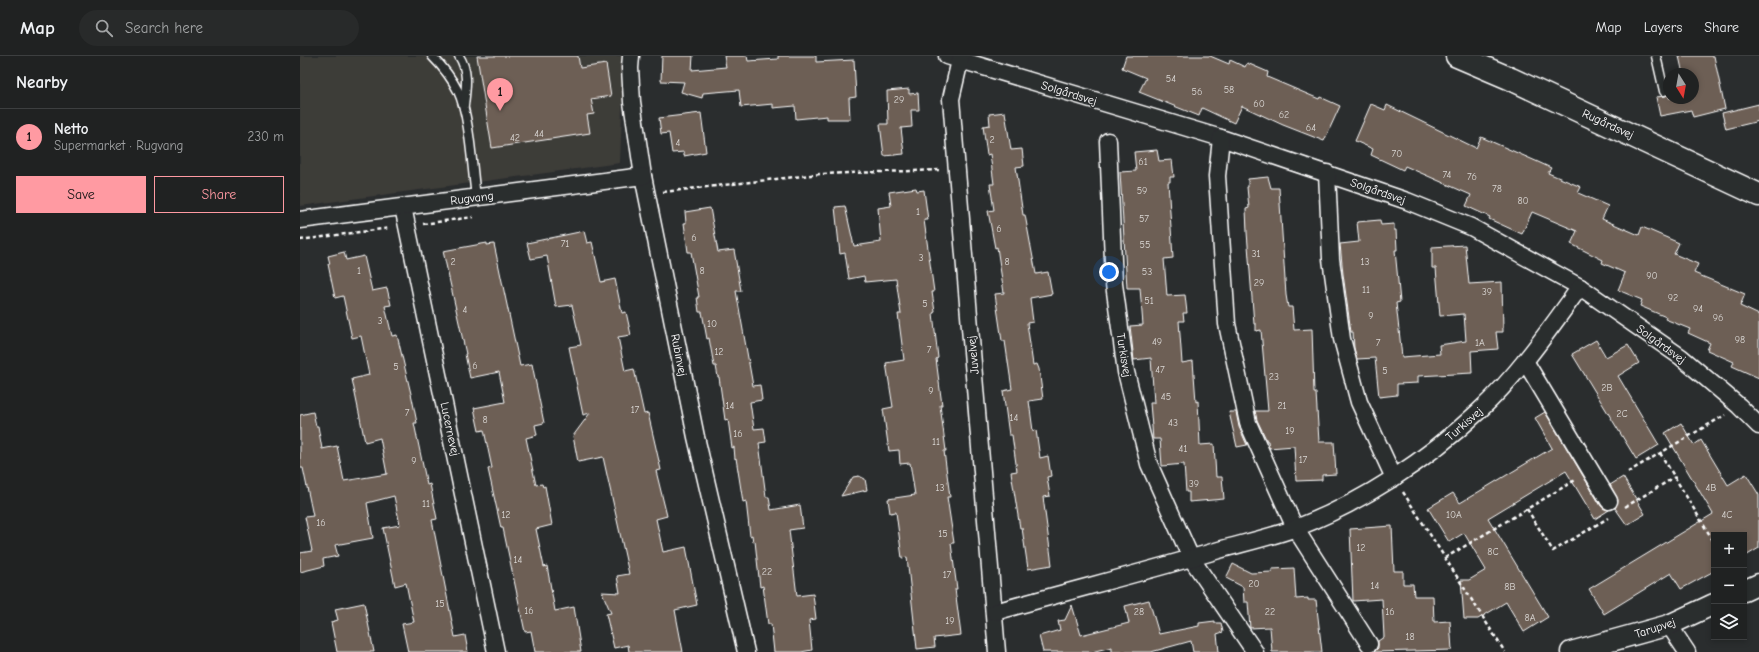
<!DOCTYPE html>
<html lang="en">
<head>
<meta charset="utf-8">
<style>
	body { margin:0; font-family:"Comic Neue",sans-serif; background:#282a2a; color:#f1f3f6 }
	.controls { position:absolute; right:12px; bottom:12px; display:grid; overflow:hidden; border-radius:0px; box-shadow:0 2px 6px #0003 }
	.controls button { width:36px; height:36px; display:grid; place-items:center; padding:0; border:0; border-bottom:1px solid #3d3f40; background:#202222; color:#f1f3f6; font:20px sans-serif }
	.compass { position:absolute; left:1363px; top:12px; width:36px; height:36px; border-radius:50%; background:#202222; box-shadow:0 2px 6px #0003; rotate:169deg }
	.you { position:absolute; left:809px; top:216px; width:14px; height:14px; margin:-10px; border:3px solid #fff; border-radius:50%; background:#1a73e8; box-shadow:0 0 0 6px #1a73e833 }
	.badge { display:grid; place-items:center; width:26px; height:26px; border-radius:50%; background:#ff9aa2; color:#111; font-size:13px; font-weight:700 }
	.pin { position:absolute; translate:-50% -33px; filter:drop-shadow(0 1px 2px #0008) }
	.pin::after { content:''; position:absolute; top:21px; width:14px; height:12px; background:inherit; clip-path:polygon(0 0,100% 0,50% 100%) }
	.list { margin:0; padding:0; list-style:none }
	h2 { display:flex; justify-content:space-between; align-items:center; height:52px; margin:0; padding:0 16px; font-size:17px }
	h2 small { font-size:13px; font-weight:400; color:#a2a4a5 }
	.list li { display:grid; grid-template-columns:26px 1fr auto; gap:12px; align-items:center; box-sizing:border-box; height:56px; padding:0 16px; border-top:1px solid #3d3f40 }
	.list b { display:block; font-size:15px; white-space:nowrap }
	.list p { margin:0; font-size:13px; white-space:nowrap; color:#a2a4a5 }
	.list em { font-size:13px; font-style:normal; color:#a2a4a5 }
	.actions { display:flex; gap:8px; padding:12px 16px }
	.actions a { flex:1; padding:9px 0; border:1px solid #ff9aa2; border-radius:0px; text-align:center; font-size:14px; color:#ff9aa2 }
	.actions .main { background:#ff9aa2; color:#111 }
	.icon { flex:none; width:22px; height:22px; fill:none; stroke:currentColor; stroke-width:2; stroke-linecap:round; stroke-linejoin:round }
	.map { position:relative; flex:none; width:1459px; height:596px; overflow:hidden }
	header { display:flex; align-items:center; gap:24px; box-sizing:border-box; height:56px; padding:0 20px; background:#202222; border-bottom:1px solid #3d3f40 }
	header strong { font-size:19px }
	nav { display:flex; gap:22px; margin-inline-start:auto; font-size:14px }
	.search { width:280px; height:36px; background:#282a2a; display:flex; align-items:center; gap:10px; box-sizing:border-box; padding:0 14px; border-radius:22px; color:#a2a4a5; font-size:15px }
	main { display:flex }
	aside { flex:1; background:#202222 }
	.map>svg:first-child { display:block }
	.built { fill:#3e3c39 }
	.building { fill:#6d5e54; stroke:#fff }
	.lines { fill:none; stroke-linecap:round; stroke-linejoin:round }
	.service-casing { stroke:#fff; stroke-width:11 }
	.minor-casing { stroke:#fff; stroke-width:19 }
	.tertiary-casing { stroke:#fff; stroke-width:23 }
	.secondary-casing { stroke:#fff; stroke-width:25 }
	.path { stroke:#fff; stroke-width:2.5; stroke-dasharray:4 3; stroke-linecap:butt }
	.service { stroke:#2a2d2e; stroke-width:8 }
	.minor { stroke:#2a2d2e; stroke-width:16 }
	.tertiary { stroke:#2a2d2e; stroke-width:20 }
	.secondary { stroke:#2a2d2e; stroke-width:22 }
	.labels { text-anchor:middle; stroke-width:3; stroke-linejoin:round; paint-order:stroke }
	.number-label { font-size:10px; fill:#dad7d4 }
	.street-label { font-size:12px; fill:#fff; stroke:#2a2d2e }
</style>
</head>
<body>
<header>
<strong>Map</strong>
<div class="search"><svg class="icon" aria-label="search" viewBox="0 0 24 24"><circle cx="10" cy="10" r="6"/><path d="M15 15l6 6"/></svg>Search here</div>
<nav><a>Map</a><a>Layers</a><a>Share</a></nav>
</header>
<main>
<aside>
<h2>Nearby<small></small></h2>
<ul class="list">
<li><span class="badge">1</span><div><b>Netto</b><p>Supermarket · Rugvang</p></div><em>230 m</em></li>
</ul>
<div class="actions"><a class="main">Save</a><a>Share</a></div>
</aside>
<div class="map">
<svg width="1459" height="596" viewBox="0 0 1459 596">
	<rect width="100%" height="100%" fill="#2a2d2e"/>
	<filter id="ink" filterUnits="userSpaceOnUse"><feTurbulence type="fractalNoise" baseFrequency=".025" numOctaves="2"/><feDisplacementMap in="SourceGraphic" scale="8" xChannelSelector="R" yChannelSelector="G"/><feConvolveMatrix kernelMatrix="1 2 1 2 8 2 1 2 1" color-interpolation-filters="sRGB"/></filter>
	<g filter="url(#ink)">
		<path class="built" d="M 0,0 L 324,0 L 320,107 L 0,150 Z"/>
		<g class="building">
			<path d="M 177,0 L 278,0 L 280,12 L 306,8 L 311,40 L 291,43 L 294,58 L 287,59 L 290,77 L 192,92 Z"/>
			<path d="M 362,0 L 393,0 L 392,14 L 426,11 L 424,0 L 447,0 L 448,5 L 478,3 L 478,0 L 516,0 L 516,6 L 554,4 L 556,41 L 549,42 L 550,63 L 527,63 L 527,60 L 496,63 L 495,50 L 473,52 L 473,48 L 441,51 L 439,34 L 403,37 L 402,42 L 381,36 L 384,26 L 361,25 Z"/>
			<path d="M 826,0 L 910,0 L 929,8 L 930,4 L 945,11 L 947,7 L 968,16 L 967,21 L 1019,43 L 1020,41 L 1040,50 L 1024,85 L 983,69 L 942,50 L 934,67 L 902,52 L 899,60 L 839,36 L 846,22 L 822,12 Z"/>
			<path d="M 1379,0 L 1414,0 L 1425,53 L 1393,61 L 1391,54 L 1360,60 L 1356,41 L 1366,40 L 1369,38 L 1369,42 L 1393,42 L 1393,18 L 1383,18 Z"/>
			<path d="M 609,33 L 609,38 L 618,37 L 619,54 L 611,54 L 612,71 L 601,72 L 604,98 L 584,100 L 580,68 L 588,68 L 587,35 Z"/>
			<path d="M 1071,48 L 1085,54 L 1087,49 L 1176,92 L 1181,81 L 1238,106 L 1251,112 L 1248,117 L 1281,131 L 1278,137 L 1308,150 L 1302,163 L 1339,179 L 1342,171 L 1379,187 L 1374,198 L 1398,208 L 1394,217 L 1445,238 L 1440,250 L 1459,259 L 1459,322 L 1432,310 L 1434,306 L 1407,294 L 1410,287 L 1388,277 L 1390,273 L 1365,263 L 1366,261 L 1340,250 L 1342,244 L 1318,234 L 1325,217 L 1302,207 L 1303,204 L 1271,188 L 1277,175 L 1232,156 L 1222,178 L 1189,163 L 1190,161 L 1166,150 L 1171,139 L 1105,110 L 1103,114 L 1071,99 L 1073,93 L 1055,85 Z"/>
			<path d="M 1459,48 L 1459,65 L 1426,73 L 1422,57 Z"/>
			<path d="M 705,56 L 711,94 L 722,93 L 724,110 L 716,111 L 723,159 L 725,159 L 736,218 L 748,216 L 752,238 L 730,242 L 733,266 L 727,267 L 733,309 L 737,308 L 739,313 L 743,343 L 729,345 L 733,375 L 736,374 L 740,402 L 748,400 L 751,420 L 747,421 L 750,440 L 743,441 L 752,509 L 728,513 L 722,472 L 720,472 L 711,416 L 717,415 L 712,379 L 709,379 L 703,335 L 712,333 L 705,285 L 702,285 L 695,238 L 704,237 L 697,191 L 695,192 L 688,155 L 694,154 L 690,128 L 694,128 L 690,98 L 687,99 L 683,70 L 690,69 L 689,58 Z"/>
			<path d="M 401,57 L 406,96 L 384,100 L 384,96 L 372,97 L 369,77 L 361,78 L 359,62 Z"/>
			<path d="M 857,94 L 859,105 L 872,104 L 874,121 L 870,121 L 870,126 L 868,126 L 873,202 L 864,203 L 867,240 L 885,239 L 887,257 L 883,257 L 884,265 L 879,265 L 882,307 L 893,305 L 896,346 L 898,345 L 900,389 L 914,388 L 916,421 L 922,421 L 924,443 L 889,446 L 889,436 L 886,436 L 884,408 L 862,410 L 860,383 L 853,383 L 850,347 L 854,347 L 851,302 L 834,304 L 830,270 L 843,269 L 840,232 L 827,232 L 820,116 L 836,115 L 834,96 Z"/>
			<path d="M 968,121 L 971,132 L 979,132 L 986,239 L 988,251 L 992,251 L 994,274 L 1012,273 L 1014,337 L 1016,337 L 1019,386 L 1034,386 L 1036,418 L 1022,419 L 1022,424 L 996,425 L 994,390 L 969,392 L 968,385 L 967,385 L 957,364 L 955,355 L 968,355 L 961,274 L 956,275 L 956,268 L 954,268 L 947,176 L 946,153 L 949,152 L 947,131 L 948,131 L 948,123 Z"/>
			<path d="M 616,132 L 617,135 L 624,134 L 628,164 L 624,164 L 634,236 L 632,236 L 635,256 L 633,257 L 638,302 L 636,303 L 642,349 L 640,349 L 646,395 L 644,395 L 650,441 L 647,441 L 654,487 L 651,487 L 657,533 L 655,533 L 661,579 L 634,582 L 635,591 L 617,593 L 607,501 L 602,502 L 596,456 L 590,457 L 588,443 L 615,439 L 610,407 L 600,408 L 599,394 L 589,395 L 583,353 L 593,351 L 586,307 L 604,304 L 598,258 L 601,258 L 596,223 L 565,226 L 564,220 L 549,223 L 545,197 L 540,198 L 535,151 L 545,150 L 554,190 L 581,186 L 578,152 L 591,150 L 589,136 Z"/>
			<path d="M 410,152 L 418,196 L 434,194 L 441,235 L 436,235 L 453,330 L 460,329 L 462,344 L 450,346 L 454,373 L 464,372 L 466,386 L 459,387 L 466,441 L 469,441 L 471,454 L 500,449 L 503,472 L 489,474 L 497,540 L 513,538 L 516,563 L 509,564 L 512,594 L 501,596 L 474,596 L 471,568 L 468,568 L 463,530 L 460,531 L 455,485 L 453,486 L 452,479 L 450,480 L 446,445 L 443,446 L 436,402 L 435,403 L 434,391 L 432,392 L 428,363 L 425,364 L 419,321 L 418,321 L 416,310 L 414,310 L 409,282 L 407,283 L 402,256 L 399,256 L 397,241 L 399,241 L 391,196 L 388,196 L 384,167 L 386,167 L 385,156 Z"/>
			<path d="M 1080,164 L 1081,169 L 1094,168 L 1094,174 L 1096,174 L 1097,194 L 1095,194 L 1100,246 L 1096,247 L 1102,301 L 1140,298 L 1139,289 L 1166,285 L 1164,258 L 1140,260 L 1136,212 L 1132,212 L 1132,191 L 1165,189 L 1169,228 L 1202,226 L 1203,276 L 1196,276 L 1198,293 L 1171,295 L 1172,317 L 1118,320 L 1118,327 L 1097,328 L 1097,339 L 1079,341 L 1075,302 L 1057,303 L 1054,292 L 1053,276 L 1051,276 L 1043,218 L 1040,188 L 1059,186 L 1057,166 Z"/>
			<path d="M 284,175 L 287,187 L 292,186 L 301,226 L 315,223 L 322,257 L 326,256 L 331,279 L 318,281 L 325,315 L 334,313 L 344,358 L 348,357 L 361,414 L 356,415 L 367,460 L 356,463 L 363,496 L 386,491 L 397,549 L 375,554 L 383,596 L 329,596 L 328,589 L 314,592 L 306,558 L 311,557 L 302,536 L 320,537 L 317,520 L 329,518 L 303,401 L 278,406 L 273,380 L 290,357 L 283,359 L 269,291 L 281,289 L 272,249 L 256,251 L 247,200 L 231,203 L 227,187 Z"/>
			<path d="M 187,187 L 187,189 L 194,188 L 220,310 L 232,308 L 244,367 L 235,369 L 237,379 L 226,382 L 236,429 L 242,428 L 243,431 L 245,430 L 252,469 L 236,473 L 244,511 L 247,510 L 255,555 L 274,551 L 281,596 L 235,596 L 231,575 L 225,576 L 203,472 L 201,472 L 188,413 L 192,412 L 184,374 L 179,375 L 174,352 L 205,346 L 199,316 L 170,322 L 165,298 L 166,298 L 143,195 Z"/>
			<path d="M 44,196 L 46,204 L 64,200 L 72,235 L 87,232 L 91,249 L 85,250 L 92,280 L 97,279 L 112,342 L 117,367 L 114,367 L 127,429 L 130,428 L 137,463 L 132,464 L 155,581 L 165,579 L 168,596 L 108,596 L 102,568 L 114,566 L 106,527 L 95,530 L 83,472 L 100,469 L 94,440 L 67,447 L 73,482 L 35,489 L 38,500 L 23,503 L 24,510 L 0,516 L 0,497 L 12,495 L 5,461 L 13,460 L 3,412 L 0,412 L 0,359 L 13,356 L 16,370 L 18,370 L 22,393 L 37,390 L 44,425 L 87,418 L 80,382 L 65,386 L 52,323 L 69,319 L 61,280 L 52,282 L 43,240 L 35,242 L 28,208 L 30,208 L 28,200 Z"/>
			<path d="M 1296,284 L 1306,301 L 1328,289 L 1339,307 L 1318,320 L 1359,389 L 1336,403 L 1272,298 Z"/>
			<path d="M 929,356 L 936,356 L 939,371 L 947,389 L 937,391 Z"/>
			<path d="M 1245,356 L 1301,450 L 1305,453 L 1309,454 L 1295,463 L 1266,415 L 1188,462 L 1248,561 L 1224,576 L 1206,546 L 1178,563 L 1164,563 L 1161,524 L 1169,524 L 1186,514 L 1164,477 L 1149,486 L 1128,452 L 1153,437 L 1160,447 L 1252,392 L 1235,362 Z"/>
			<path d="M 1381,367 L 1394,389 L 1401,384 L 1428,429 L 1446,418 L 1459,439 L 1459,492 L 1444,501 L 1444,479 L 1414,479 L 1414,515 L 1381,533 L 1371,517 L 1304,558 L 1289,533 L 1413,458 L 1365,377 Z"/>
			<path d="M 559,420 L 565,423 L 567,434 L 541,440 L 553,421 Z"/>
			<path d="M 1323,421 L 1345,458 L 1327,469 L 1315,452 L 1318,444 L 1310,429 Z"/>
			<path d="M 1092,470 L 1094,515 L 1103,515 L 1103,528 L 1113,528 L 1114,540 L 1133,540 L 1134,566 L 1150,565 L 1152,594 L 1074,596 L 1078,592 L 1078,585 L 1084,581 L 1082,543 L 1053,545 L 1050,473 Z"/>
			<path d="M 933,508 L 951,517 L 972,516 L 972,513 L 994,512 L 996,543 L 1008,542 L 1008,544 L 1016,544 L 1022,596 L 972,596 L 970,571 L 950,572 L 948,546 L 944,546 L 943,531 L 926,522 Z"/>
			<path d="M 849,544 L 859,578 L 899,570 L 899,567 L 915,565 L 915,567 L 921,567 L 923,576 L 917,578 L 919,596 L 893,596 L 891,585 L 851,596 L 812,596 L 812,591 L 791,596 L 743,596 L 739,580 L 760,574 L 758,565 L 765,564 L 772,549 L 781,579 L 829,567 L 825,550 Z"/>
			<path d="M 64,547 L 74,596 L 37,596 L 31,566 L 38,564 L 35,553 Z"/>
		</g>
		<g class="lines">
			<defs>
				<g id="service">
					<path d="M 132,0 C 143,11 151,21 158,35 C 170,60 172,112 176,141"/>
					<path d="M 159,0 C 169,15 166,32 164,49"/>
					<path d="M 1356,0 L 1364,35"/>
				</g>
				<g id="minor">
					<path d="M 331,0 L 330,12 L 332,46 L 343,120 L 396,381 L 446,596"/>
					<path d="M 647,0 L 921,82 L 1107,145 L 1171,171 L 1280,231 L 1381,301 L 1439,350 L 1459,370"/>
					<path d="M 661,0 L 651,43 L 697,596"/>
					<path d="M 921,82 L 917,120 L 927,268 L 948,367 L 995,472 L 1069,588"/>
					<path d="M 808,85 L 814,228 L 826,316 L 849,408 L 891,502 L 955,596"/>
					<path d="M 1027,117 L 1031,203 L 1042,283 L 1059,346 L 1094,422"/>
					<path d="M 103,151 L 196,596"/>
					<path d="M 0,164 L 343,120"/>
					<path d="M 1225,305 L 1309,445"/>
					<path d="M 695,556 C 769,535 845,516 919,494 C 944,487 971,481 996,472 C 1063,446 1127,404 1179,355 C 1218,319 1249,274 1280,231"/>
					<path d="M 1369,569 L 1387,596"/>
				</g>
				<g id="tertiary">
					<path d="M 1444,535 L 1459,528"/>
					<path d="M 1271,596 L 1369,569 L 1414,548"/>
				</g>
				<path id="secondary" d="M 1157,0 L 1211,23 L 1459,139"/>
			</defs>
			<use href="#service" class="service-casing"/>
			<use href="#minor" class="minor-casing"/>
			<use href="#tertiary" class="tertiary-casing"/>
			<use href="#secondary" class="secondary-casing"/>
			<g class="path">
				<path d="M 363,136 L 520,118 L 641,114"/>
				<path d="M 123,168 L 173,161"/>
				<path d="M 0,184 L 90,172"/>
				<path d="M 1360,397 L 1414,486"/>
				<path d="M 1328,416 L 1425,359"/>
				<path d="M 1103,436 L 1205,596"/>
				<path d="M 1325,451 L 1375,421"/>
				<path d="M 1227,453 L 1253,495 L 1308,462"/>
				<path d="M 1145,502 L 1277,423"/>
			</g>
			<use href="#service" class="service"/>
			<use href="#minor" class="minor"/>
			<use href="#tertiary" class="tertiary"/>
			<use href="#secondary" class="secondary"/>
		</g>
	</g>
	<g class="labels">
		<g class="number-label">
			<text x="871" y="26">54</text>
			<text x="929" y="37">58</text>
			<text x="897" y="39">56</text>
			<text x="599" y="47">29</text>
			<text x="959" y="51">60</text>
			<text x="984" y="62">62</text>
			<text x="1011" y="75">64</text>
			<text x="239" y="81">44</text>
			<text x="215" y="85">42</text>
			<text x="692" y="87">2</text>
			<text x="378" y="90">4</text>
			<text x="1097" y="101">70</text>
			<text x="843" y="109">61</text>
			<text x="1147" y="122">74</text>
			<text x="1172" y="124">76</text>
			<text x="1197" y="136">78</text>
			<text x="842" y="138">59</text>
			<text x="1223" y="148">80</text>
			<text x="618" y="159">1</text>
			<text x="844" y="166">57</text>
			<text x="699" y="176">6</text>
			<text x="394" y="185">6</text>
			<text x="265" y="191">71</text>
			<text x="845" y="192">55</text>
			<text x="956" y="201">31</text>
			<text x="621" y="205">3</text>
			<text x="153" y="209">2</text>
			<text x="707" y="209">8</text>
			<text x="1065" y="209">13</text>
			<text x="59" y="218">1</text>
			<text x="402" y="218">8</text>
			<text x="847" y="219">53</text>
			<text x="1352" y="223">90</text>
			<text x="959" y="230">29</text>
			<text x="1066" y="237">11</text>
			<text x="1187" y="239">39</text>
			<text x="1373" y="245">92</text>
			<text x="849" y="248">51</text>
			<text x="625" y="251">5</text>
			<text x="1398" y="256">94</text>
			<text x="165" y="257">4</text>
			<text x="1071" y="263">9</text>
			<text x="1418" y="265">96</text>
			<text x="80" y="268">3</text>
			<text x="412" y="271">10</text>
			<text x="1440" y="287">98</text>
			<text x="857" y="289">49</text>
			<text x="1078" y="290">7</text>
			<text x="1180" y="290">1A</text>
			<text x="629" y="297">7</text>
			<text x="419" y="299">12</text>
			<text x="175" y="313">6</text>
			<text x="96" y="314">5</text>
			<text x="860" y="317">47</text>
			<text x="1085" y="318">5</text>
			<text x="974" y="324">23</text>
			<text x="1307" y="335">2B</text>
			<text x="631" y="338">9</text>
			<text x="866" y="344">45</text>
			<text x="430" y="353">14</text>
			<text x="982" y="353">21</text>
			<text x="335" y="357">17</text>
			<text x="107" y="360">7</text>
			<text x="1322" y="361">2C</text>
			<text x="714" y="365">14</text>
			<text x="185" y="367">8</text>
			<text x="873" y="370">43</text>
			<text x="990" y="378">19</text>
			<text x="438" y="381">16</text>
			<text x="636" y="389">11</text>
			<text x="883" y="396">41</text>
			<text x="1003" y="407">17</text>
			<text x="114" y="408">9</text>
			<text x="894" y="431">39</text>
			<text x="640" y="435">13</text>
			<text x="1411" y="435">4B</text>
			<text x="126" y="451">11</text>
			<text x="206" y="462">12</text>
			<text x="1154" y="462">10A</text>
			<text x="1427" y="462">4C</text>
			<text x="21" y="470">16</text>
			<text x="643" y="481">15</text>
			<text x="1061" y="495">12</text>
			<text x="1193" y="499">8C</text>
			<text x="218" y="507">14</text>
			<text x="467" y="519">22</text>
			<text x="647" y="522">17</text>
			<text x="954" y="531">20</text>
			<text x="1075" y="533">14</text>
			<text x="1210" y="534">8B</text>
			<text x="140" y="551">15</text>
			<text x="229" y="558">16</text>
			<text x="839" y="559">28</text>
			<text x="970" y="559">22</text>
			<text x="1090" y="559">16</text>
			<text x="1230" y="565">8A</text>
			<text x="650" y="568">19</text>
			<text x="1110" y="584">18</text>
		</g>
		<g class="street-label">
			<text transform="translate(769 37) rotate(17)" y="4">Solgårdsvej</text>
			<text transform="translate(1308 68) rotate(25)" y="4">Rugårdsvej</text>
			<text transform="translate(1078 135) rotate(19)" y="4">Solgårdsvej</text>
			<text transform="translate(172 142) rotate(-7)" y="4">Rugvang</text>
			<text transform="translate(1361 288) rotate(36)" y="4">Solgårdsvej</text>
			<text transform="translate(379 299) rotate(79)" y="4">Rubinvej</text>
			<text transform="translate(673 299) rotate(-95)" y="4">Juvelvej</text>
			<text transform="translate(824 299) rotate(81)" y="4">Turkisvej</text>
			<text transform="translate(1164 368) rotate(-41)" y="4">Turkisvej</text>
			<text transform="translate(150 373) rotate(78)" y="4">Lucernevej</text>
			<text transform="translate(1355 572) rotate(-18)" y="4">Tarupvej</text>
		</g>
	</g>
</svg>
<div class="controls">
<button>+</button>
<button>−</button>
<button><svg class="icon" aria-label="layers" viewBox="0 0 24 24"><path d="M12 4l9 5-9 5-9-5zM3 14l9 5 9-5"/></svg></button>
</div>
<svg class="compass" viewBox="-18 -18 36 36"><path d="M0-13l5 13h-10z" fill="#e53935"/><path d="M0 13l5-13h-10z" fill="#a2a4a5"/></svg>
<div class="you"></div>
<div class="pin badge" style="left:200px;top:55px">1</div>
</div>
</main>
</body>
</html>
